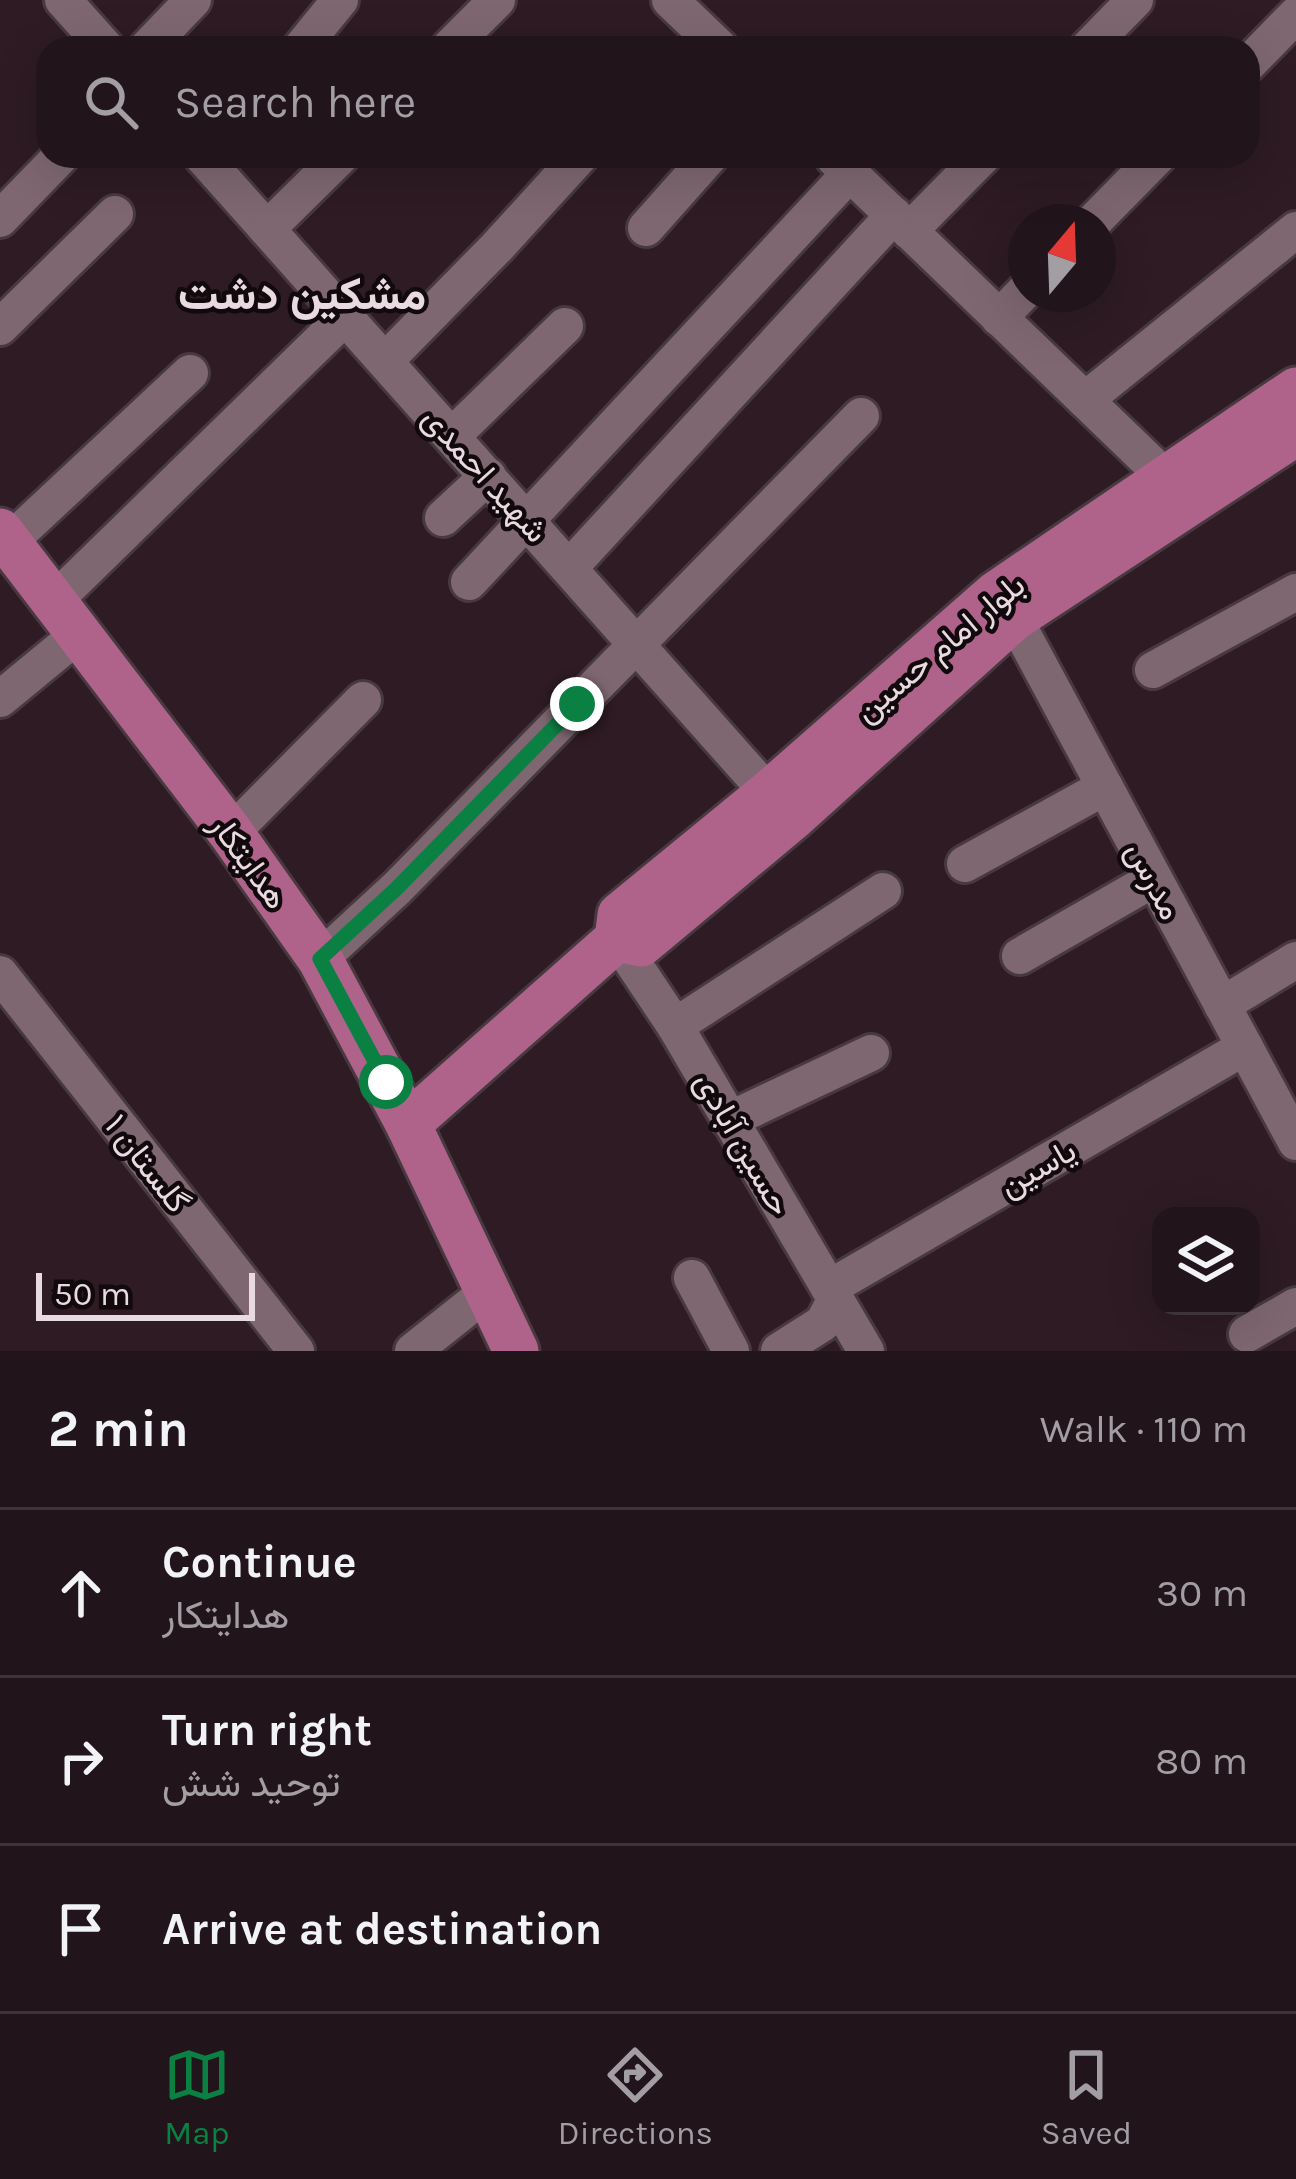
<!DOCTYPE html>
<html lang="en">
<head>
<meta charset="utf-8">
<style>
	body { margin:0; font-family:Karla,Vazirmatn,sans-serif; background:#2a1d24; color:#f1f3f6 }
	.controls { position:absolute; right:36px; bottom:36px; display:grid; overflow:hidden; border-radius:24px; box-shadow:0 12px 48px #0002 }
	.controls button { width:108px; height:108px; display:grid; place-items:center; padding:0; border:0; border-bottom:3px solid #3f333a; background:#22141b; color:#f1f3f6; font:60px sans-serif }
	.compass { position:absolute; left:1008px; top:204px; width:108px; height:108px; border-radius:50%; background:#22141b; box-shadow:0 12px 48px #0002; rotate:19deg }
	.scale { position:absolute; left:36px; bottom:30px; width:219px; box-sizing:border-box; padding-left:12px; border:6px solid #e8dae0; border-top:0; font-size:33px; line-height:42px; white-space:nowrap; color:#e8dae0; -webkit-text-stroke:9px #11090c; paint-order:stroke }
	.stop { position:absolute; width:36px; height:36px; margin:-27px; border:9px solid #0b8043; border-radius:50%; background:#fff }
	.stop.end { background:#0b8043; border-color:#fff; box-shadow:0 3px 12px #0008 }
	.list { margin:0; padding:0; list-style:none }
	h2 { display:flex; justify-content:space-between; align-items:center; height:156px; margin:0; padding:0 48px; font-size:51px }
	h2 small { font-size:39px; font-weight:400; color:#a29ea3 }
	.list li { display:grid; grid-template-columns:78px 1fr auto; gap:36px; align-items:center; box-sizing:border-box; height:168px; padding:0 48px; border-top:3px solid #3f333a }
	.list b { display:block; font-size:45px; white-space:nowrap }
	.list p { margin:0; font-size:39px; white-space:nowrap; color:#a29ea3 }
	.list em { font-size:39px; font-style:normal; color:#a29ea3 }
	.icon { flex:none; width:66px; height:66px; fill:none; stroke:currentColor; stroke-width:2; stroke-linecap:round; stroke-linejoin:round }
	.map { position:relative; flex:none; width:1296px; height:1351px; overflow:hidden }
	.search { position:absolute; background:#22141b; box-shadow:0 12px 48px #0002; left:36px; right:36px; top:36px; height:132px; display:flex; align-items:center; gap:30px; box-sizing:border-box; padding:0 42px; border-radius:36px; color:#a29ea3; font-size:45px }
	.sheet { height:660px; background:#22141b }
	nav { display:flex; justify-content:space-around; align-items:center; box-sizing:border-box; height:168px; border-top:3px solid #3f333a; background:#22141b; font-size:33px; color:#a29ea3 }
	nav a { display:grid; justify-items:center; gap:6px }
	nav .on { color:#0b8043 }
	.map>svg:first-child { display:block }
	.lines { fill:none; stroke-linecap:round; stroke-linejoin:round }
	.minor-casing { stroke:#483940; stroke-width:42 }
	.major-casing { stroke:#483940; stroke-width:51 }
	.minor { stroke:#7e6771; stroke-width:36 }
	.major { stroke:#af638a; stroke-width:45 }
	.route { stroke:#0b8043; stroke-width:15 }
	.labels { text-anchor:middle; stroke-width:9; stroke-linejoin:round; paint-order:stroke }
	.street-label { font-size:33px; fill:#e8dae0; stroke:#11090c }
	.district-label { font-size:45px; font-weight:bold; fill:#e8dae0; stroke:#11090c }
</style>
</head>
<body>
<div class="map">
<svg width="1296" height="1351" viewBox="0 0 1296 1351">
	<rect width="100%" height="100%" fill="#2e1b24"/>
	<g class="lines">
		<defs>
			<g id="minor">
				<path d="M 63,0 L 106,48"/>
				<path d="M 670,0 L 720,48"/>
				<path d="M 147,48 L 193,0"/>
				<path d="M 301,48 L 340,0"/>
				<path d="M 449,48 L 497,0"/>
				<path d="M 1088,48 L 1135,0"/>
				<path d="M 1248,64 L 1296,15"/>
				<path d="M 202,156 L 786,813"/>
				<path d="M 834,158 L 1165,477 L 1186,492"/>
				<path d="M 0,219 L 61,156"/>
				<path d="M 1093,222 L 1158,156"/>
				<path d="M 646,228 L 710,156"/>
				<path d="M 267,229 L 341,156"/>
				<path d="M 909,231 L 983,156"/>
				<path d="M 999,318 L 1026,290"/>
				<path d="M 0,327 L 115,214"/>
				<path d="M 385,361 L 497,247 L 580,156"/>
				<path d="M 1085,400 L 1296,230"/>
				<path d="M 452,436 L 565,326"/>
				<path d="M 443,518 L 488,476"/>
				<path d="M 9,542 L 190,373"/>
				<path d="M 570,567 L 894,215"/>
				<path d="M 469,582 L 850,173"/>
				<path d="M 1000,597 L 1014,618 L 1296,1142"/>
				<path d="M 55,600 L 345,317"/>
				<path d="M 1153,670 L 1296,592"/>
				<path d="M 0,699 L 79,634"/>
				<path d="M 231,833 L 363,700"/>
				<path d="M 965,864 L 1105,787"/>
				<path d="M 617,939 L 675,1026 L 866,1351"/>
				<path d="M 1020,956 L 1154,879"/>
				<path d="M 320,959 L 397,888 L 861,416"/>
				<path d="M 0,974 L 296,1351"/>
				<path d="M 1222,1005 L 1296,960"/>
				<path d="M 675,1026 L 883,891"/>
				<path d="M 729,1120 L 871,1053"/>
				<path d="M 692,1278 L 731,1351"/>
				<path d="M 829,1288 L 1245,1047"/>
				<path d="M 1247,1334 L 1296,1306"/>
				<path d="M 413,1351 L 486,1293"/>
				<path d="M 779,1351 L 823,1323 L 835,1300"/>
			</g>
			<g id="major">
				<path d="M 0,531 L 231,833 L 320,959 L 408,1124 L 516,1351"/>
				<path d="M 617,939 L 641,944 L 791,819 L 1014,618 L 1296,433"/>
				<path d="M 408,1124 L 617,939 L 620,915 L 770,792 L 997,593 L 1296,390"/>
			</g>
		</defs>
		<use href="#minor" class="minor-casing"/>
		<use href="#major" class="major-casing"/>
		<use href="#minor" class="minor"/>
		<use href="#major" class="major"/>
	</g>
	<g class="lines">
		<path class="route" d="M 386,1082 L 320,959 L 397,888 L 577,704"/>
	</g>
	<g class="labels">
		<g class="street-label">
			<text transform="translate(486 474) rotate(48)" y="12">شهید احمدی</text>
			<text transform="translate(939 647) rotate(-40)" y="12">بلوار امام حسین</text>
			<text transform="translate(250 861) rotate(54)" y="12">هدایتکار</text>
			<text transform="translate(1155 880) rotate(62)" y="12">مدرس</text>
			<text transform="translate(744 1143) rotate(60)" y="12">حسین آبادی</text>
			<text transform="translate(148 1163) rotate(52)" y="12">گلستان ۱</text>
			<text transform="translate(1037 1167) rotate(-30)" y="12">یاسین</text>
		</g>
		<g class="district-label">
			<text x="302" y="309">مشکین دشت</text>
		</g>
	</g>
</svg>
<div class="controls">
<button><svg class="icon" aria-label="layers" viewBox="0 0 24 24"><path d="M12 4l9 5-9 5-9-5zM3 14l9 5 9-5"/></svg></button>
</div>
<svg class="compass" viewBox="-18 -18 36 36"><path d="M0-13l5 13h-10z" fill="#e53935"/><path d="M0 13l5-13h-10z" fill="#a29ea3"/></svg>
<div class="scale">50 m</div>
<div class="stop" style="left:386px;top:1082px"></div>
<div class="stop end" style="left:577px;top:704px"></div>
<div class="search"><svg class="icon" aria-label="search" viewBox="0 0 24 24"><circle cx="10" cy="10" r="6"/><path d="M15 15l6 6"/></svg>Search here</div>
</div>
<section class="sheet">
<h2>2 min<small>Walk · 110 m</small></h2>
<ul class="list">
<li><svg class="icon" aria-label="ahead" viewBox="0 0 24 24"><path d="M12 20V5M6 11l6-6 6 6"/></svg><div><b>Continue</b><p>هدایتکار</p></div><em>30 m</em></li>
<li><svg class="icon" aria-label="right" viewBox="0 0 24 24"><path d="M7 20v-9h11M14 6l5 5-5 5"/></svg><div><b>Turn right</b><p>توحید شش</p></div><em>80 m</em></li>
<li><svg class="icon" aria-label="arrive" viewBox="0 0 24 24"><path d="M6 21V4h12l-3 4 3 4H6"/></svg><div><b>Arrive at destination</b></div></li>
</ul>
</section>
<nav>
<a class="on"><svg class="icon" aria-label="map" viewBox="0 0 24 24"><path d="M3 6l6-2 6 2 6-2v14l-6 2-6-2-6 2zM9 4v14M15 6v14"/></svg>Map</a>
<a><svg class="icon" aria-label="directions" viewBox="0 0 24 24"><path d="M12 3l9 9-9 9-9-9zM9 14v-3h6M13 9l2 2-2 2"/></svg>Directions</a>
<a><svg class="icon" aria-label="saved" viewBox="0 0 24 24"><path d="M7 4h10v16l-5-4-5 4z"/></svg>Saved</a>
</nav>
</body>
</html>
